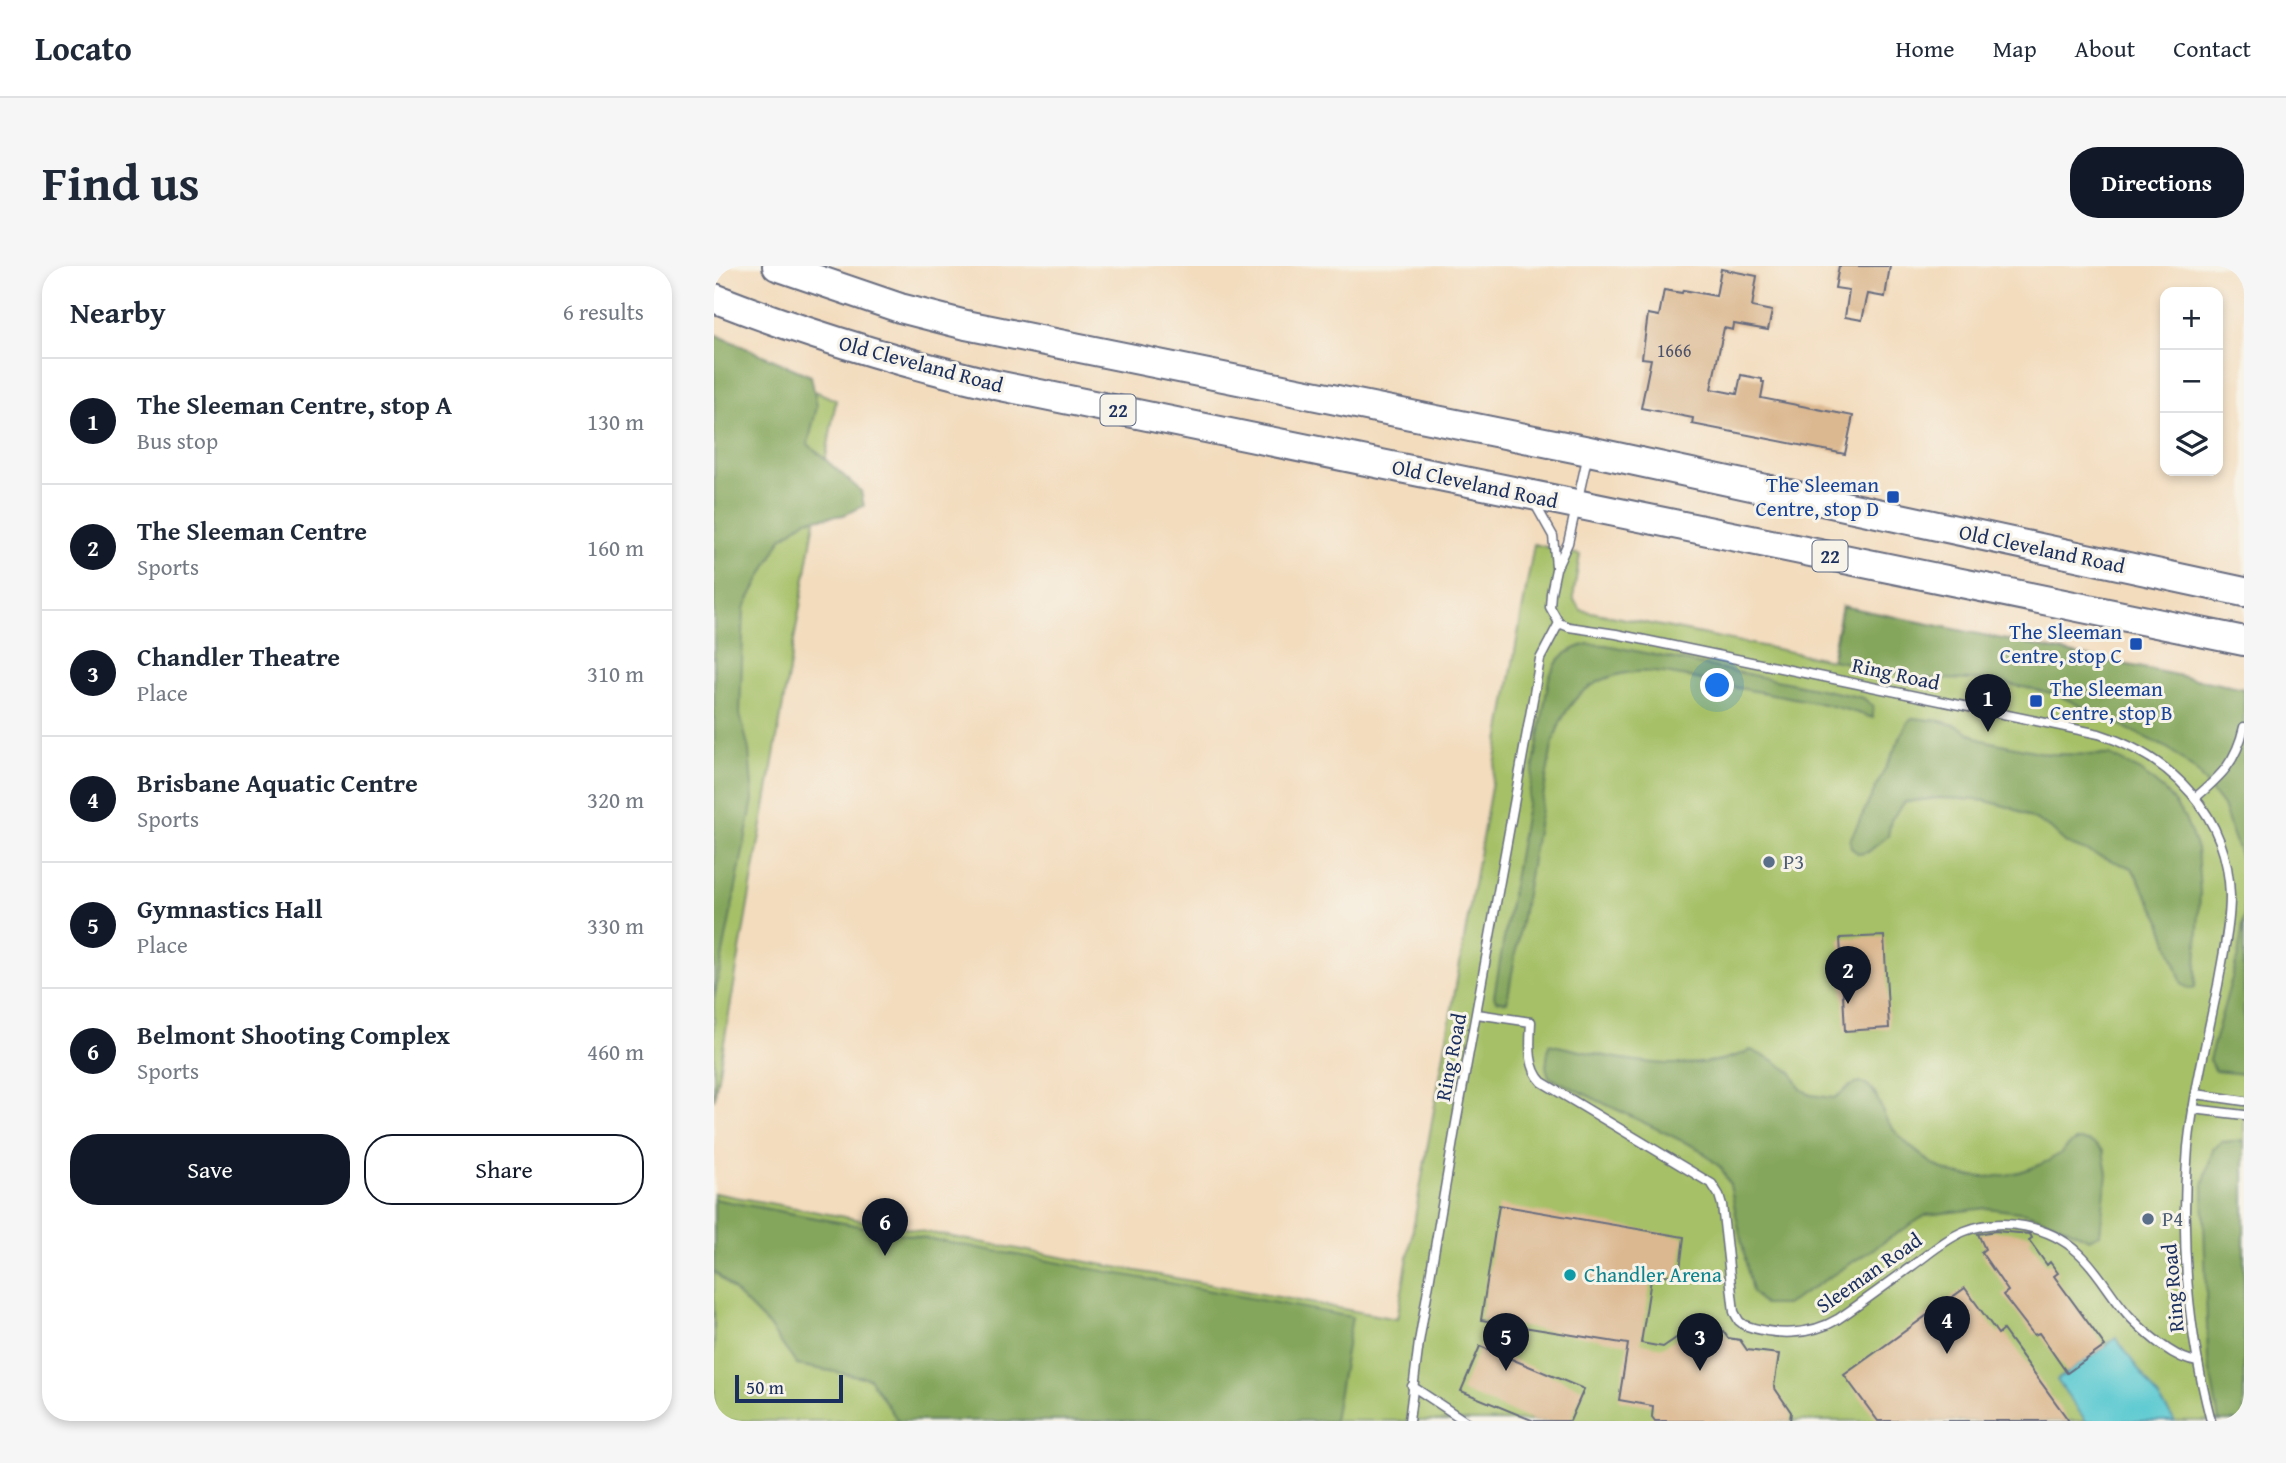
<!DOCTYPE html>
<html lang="en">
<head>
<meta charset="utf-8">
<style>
	body { margin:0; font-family:"Gentium Book Plus",serif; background:#f6f6f7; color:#1f2937 }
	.controls { position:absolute; right:21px; top:21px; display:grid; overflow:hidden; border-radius:14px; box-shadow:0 4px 10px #0003 }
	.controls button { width:63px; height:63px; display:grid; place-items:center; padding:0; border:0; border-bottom:2px solid #e0e1e3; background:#fff; color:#1f2937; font:35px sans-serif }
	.scale { position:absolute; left:21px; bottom:18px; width:108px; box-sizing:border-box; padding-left:7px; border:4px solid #1b2f5e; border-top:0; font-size:19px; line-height:24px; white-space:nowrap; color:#1b2f5e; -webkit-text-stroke:5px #f7f3e8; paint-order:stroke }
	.you { position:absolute; left:1004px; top:420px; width:24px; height:24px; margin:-18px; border:5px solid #fff; border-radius:50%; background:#1a73e8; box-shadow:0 0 0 10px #1a73e833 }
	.badge { display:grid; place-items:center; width:46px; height:46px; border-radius:50%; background:#111827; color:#fff; font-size:23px; font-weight:700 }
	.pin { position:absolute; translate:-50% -58px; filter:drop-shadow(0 2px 4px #0008) }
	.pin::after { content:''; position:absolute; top:37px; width:24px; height:21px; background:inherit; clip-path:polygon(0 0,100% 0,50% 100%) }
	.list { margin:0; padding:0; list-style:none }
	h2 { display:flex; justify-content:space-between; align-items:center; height:91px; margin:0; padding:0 28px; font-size:30px }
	h2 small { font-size:23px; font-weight:400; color:#747a83 }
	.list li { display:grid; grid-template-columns:46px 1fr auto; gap:21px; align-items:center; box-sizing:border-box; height:126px; padding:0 28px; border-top:2px solid #e0e1e3 }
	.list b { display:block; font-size:26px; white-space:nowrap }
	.list p { margin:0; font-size:23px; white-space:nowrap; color:#747a83 }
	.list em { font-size:23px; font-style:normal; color:#747a83 }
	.actions { display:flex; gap:14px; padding:21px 28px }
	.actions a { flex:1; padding:16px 0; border:2px solid #111827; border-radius:28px; text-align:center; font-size:24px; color:#111827 }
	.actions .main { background:#111827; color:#fff }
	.icon { flex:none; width:38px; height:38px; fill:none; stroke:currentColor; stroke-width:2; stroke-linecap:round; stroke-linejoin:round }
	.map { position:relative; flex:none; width:1530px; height:1155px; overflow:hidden; border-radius:28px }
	header { display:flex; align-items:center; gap:42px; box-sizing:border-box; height:98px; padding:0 35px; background:#fff; border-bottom:2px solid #e0e1e3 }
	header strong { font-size:33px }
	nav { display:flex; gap:38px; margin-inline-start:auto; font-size:24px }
	.intro { display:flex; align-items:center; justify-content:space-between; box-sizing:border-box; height:168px; padding:0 42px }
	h1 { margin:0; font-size:49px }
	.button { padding:18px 32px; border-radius:28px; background:#111827; color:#fff; font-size:24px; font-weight:700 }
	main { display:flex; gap:42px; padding:0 42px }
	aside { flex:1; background:#fff; border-radius:28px; box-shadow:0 4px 10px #0003 }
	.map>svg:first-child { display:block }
	.green { fill:#a5c066; stroke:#607862; stroke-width:2 }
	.forest { fill:#84a65b; stroke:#506a5c; stroke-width:2 }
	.water { fill:#5dcad2; stroke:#3c7c98; stroke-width:2 }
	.building { fill:#dbb890 }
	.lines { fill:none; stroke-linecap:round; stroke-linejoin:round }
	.lane-casing { stroke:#676c7f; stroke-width:11 }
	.highway-casing { stroke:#676c7f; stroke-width:32 }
	.lane { stroke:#fff; stroke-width:8 }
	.highway { stroke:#fff; stroke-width:28 }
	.transit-dot { fill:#1a4fb4; stroke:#f7f3e8; stroke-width:2.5 }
	.service-dot { fill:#5c6f8a; stroke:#f7f3e8; stroke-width:2.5 }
	.culture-dot { fill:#0f9aa8; stroke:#f7f3e8; stroke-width:2.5 }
	.labels { text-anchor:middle; stroke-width:6; stroke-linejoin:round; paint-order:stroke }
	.number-label { font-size:18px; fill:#4b516a }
	.shield { fill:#f7f3e8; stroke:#5d6a87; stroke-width:2 }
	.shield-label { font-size:19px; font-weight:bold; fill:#1b2f5e }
	.street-label { font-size:21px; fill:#1b2f5e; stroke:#f7f3e8 }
	.transit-label { font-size:21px; fill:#164399; stroke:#f7f3e8; text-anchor:end }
	.service-label { font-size:21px; fill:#4e5e75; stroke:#f7f3e8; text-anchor:start }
	.culture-label { font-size:21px; fill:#0d838f; stroke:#f7f3e8; text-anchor:start }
</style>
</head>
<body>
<header>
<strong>Locato</strong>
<nav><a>Home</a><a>Map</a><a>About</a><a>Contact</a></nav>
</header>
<div class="intro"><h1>Find us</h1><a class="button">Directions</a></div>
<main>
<aside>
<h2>Nearby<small>6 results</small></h2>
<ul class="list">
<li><span class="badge">1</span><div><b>The Sleeman Centre, stop A</b><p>Bus stop</p></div><em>130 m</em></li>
<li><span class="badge">2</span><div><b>The Sleeman Centre</b><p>Sports</p></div><em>160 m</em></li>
<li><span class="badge">3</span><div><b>Chandler Theatre</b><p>Place</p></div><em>310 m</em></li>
<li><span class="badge">4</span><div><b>Brisbane Aquatic Centre</b><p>Sports</p></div><em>320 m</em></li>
<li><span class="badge">5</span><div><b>Gymnastics Hall</b><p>Place</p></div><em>330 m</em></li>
<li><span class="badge">6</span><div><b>Belmont Shooting Complex</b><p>Sports</p></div><em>460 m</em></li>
</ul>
<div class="actions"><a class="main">Save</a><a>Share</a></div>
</aside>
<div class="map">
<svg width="1530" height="1155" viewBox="0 0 1530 1155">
	<rect width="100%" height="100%" fill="#f7f3e8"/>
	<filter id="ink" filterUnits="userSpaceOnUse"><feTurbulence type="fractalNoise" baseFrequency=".0143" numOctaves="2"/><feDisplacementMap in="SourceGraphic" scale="14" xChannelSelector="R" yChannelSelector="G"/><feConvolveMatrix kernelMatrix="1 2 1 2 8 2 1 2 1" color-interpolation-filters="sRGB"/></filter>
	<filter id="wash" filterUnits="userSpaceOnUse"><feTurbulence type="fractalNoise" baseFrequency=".00686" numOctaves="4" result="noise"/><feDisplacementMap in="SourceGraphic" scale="28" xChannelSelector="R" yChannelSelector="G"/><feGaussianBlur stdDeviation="1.57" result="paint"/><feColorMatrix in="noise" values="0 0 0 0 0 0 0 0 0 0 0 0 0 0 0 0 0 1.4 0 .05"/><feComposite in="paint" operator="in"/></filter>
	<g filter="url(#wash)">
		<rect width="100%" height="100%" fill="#f3dcbd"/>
		<g class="green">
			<path d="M 0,81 L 122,134 L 0,834 Z"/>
			<path d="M 820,278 L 866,289 L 860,325 L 860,334 L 867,344 L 1117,394 L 1128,340 L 1530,423 L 1530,1155 L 0,1155 L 0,927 L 683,1053 Z"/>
		</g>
		<g class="forest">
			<path d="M 0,68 L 97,110 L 103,140 L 94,178 L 147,225 L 150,240 L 130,249 L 92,254 L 67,273 L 30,343 L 26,448 L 35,484 L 39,534 L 0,734 Z"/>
			<path d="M 1128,340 L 1530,423 L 1530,617 L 1529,598 L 1509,540 L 1482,505 L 1455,483 L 1342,428 L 1280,415 L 1205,412 L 1118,394 Z"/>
			<path d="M 874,378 L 892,379 L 1149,432 L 1159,440 L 1159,452 C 1116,437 1069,430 1024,422 C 986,415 941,399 903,409 C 865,419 848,444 838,480 L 793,736 L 782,734 L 780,730 L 835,412 C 843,391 853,384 874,378 Z"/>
			<path d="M 1199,452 L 1227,455 L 1244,460 L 1268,474 L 1334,488 L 1396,489 L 1427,505 L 1452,526 L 1471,552 L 1483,583 L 1486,626 L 1481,721 L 1475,723 L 1468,718 L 1446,653 L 1418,602 L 1353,578 L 1336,562 L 1298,542 L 1272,535 L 1247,533 L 1225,532 L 1191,536 L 1177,554 L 1174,570 L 1154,586 L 1145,588 L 1137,582 L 1136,574 L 1194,456 Z"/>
			<path d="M 1530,652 L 1530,808 L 1501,805 L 1495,794 L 1524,690 Z"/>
			<path d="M 835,778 C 898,792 977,812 1037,784 L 1061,795 L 1078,807 L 1086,822 L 1097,829 L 1120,832 C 1129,827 1137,816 1148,817 C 1163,819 1166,845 1174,856 C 1186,874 1220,903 1241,908 C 1275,916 1314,908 1344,889 C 1351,884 1357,875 1365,874 C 1375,873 1382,879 1389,885 L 1393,908 L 1386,968 L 1375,973 L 1341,957 L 1312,947 L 1273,942 L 1212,949 L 1072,1039 L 1050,1039 L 1038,1026 L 1016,919 L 1007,902 L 985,883 L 835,811 L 832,801 Z"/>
			<path d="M 1530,874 L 1530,1155 L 1505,1155 L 1494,1094 L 1489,919 L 1499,883 L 1508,876 Z"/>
			<path d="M 0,933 L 638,1051 L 620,1155 L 184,1155 L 155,1112 L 83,1099 L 54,1059 L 0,1005 Z"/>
		</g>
		<path class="water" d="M 1402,1072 L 1461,1155 L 1372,1155 L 1343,1114 Z"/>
		<g id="blocks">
			<g class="building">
				<path d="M 1125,0 L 1176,0 L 1171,31 L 1154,28 L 1148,54 L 1131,51 L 1135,24 L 1121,22 Z"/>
				<path d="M 1007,3 L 1043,10 L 1038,41 L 1058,45 L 1054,64 L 1020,58 L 1019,64 L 1010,62 L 997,123 L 1023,128 L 1027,109 L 1048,113 L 1048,116 L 1050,116 L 1047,132 L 1139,150 L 1131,188 L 978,158 L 979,152 L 927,142 L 937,93 L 928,92 L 934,48 L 945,50 L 950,24 L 968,27 L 969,24 L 1002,30 Z"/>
				<path d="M 1170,670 L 1175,762 L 1131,765 L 1126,672 Z"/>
				<path d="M 785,939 L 970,971 L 965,1011 L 938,1007 L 927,1077 L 949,1081 L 977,1062 L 986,1075 L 1006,1061 L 1014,1072 L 1026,1074 L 1033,1084 L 1065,1088 L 1060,1121 L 1077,1146 L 1076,1155 L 941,1155 L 938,1151 L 939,1140 L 905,1134 L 914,1078 L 767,1054 Z"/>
				<path d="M 1281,965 L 1316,968 L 1318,972 L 1315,974 L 1333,999 L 1336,996 L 1344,1007 L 1340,1010 L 1391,1080 L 1353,1107 L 1325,1067 L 1320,1069 L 1289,1029 L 1294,1025 L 1267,986 L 1271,983 L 1264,968 Z"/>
				<path d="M 1251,1022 L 1284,1068 L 1289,1064 L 1355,1155 L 1164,1155 L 1130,1109 Z"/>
				<path d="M 766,1080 L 870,1123 L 856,1155 L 820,1155 L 747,1125 Z"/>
			</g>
		</g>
	</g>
	<g filter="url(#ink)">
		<use href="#blocks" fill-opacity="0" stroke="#676c7f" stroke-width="2"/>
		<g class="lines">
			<defs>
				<g id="lane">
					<path d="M 874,188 L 854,277 L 842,303 L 837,327 L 836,341 L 845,357 L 855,361 L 902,368 L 1385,468 C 1459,492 1514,549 1516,630 C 1516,660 1509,689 1504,719 C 1493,773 1480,826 1474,881 C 1466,972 1474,1067 1497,1155"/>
					<path d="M 821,238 L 839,270 L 842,300"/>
					<path d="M 1481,532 C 1508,509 1522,496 1530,461"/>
					<path d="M 763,748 L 817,756 C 816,776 813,801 828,816 L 998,918 L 1005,929 L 1008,939 L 1020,1046 L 1025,1055 L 1030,1059 C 1061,1070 1096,1070 1124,1053 C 1149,1036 1173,1018 1198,1000 C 1215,988 1231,973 1251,965 C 1288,950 1336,960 1365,987 C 1386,1006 1398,1033 1418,1053 C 1435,1070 1460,1093 1484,1096"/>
					<path d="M 1482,828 L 1530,835"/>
					<path d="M 1479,843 L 1530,849"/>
					<path d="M 698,1120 L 751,1155"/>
					<path d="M 695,1155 L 705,1076 L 741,863 L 821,422 L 826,393 L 845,357"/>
				</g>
				<g id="highway">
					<path d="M 63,0 L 186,42 L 252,59 L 875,185 L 1530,326"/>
					<path d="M 0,32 C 92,68 185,96 282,119 L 1530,375"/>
				</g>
			</defs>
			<use href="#lane" class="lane-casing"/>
			<use href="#highway" class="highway-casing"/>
			<use href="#lane" class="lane"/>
			<use href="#highway" class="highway"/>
		</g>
	</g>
	<g class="transit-dot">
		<rect x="1172" y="224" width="14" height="14" rx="3.5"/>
		<rect x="1415" y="371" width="14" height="14" rx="3.5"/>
		<rect x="1315" y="428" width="14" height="14" rx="3.5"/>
	</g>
	<g class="service-dot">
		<circle cx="1055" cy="596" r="7"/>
		<circle cx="1434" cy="953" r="7"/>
	</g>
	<circle class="culture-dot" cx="856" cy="1009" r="7"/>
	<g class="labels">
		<g class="number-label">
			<text x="960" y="91">1666</text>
		</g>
		<g class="shield">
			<rect x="386.5" y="128.5" width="35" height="31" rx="5"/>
			<rect x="1098.5" y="274.5" width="35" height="31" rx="5"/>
		</g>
		<g class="shield-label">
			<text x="404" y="151">22</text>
			<text x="1116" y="297">22</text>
		</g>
		<g class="street-label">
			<text transform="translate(207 98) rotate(15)" y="7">Old Cleveland Road</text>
			<text transform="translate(761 218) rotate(12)" y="7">Old Cleveland Road</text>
			<text transform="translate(1328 283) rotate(12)" y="7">Old Cleveland Road</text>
			<text transform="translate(1182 408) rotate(12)" y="7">Ring Road</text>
			<text transform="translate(737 791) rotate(-79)" y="7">Ring Road</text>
			<text transform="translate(1155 1007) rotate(-35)" y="7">Sleeman Road</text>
			<text transform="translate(1459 1022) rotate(-95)" y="7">Ring Road</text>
		</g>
		<g class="transit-label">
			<text x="1165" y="226">The Sleeman<tspan x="1165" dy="24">Centre, stop D</tspan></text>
			<text x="1408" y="373">The Sleeman<tspan x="1408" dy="24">Centre, stop C</tspan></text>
			<text x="1336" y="430" text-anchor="start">The Sleeman<tspan x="1336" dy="24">Centre, stop B</tspan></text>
		</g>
		<g class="service-label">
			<text x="1069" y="603">P3</text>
			<text x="1448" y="960">P4</text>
		</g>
		<g class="culture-label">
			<text x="870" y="1016">Chandler Arena</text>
		</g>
	</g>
</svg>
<div class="controls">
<button>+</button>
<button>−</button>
<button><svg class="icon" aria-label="layers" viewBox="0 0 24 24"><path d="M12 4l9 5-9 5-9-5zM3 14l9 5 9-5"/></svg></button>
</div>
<div class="scale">50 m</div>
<div class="you"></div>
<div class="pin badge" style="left:1274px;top:466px">1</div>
<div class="pin badge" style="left:1134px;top:738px">2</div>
<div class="pin badge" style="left:986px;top:1105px">3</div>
<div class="pin badge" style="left:1233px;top:1088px">4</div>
<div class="pin badge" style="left:792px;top:1105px">5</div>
<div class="pin badge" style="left:171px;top:990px">6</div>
</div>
</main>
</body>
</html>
